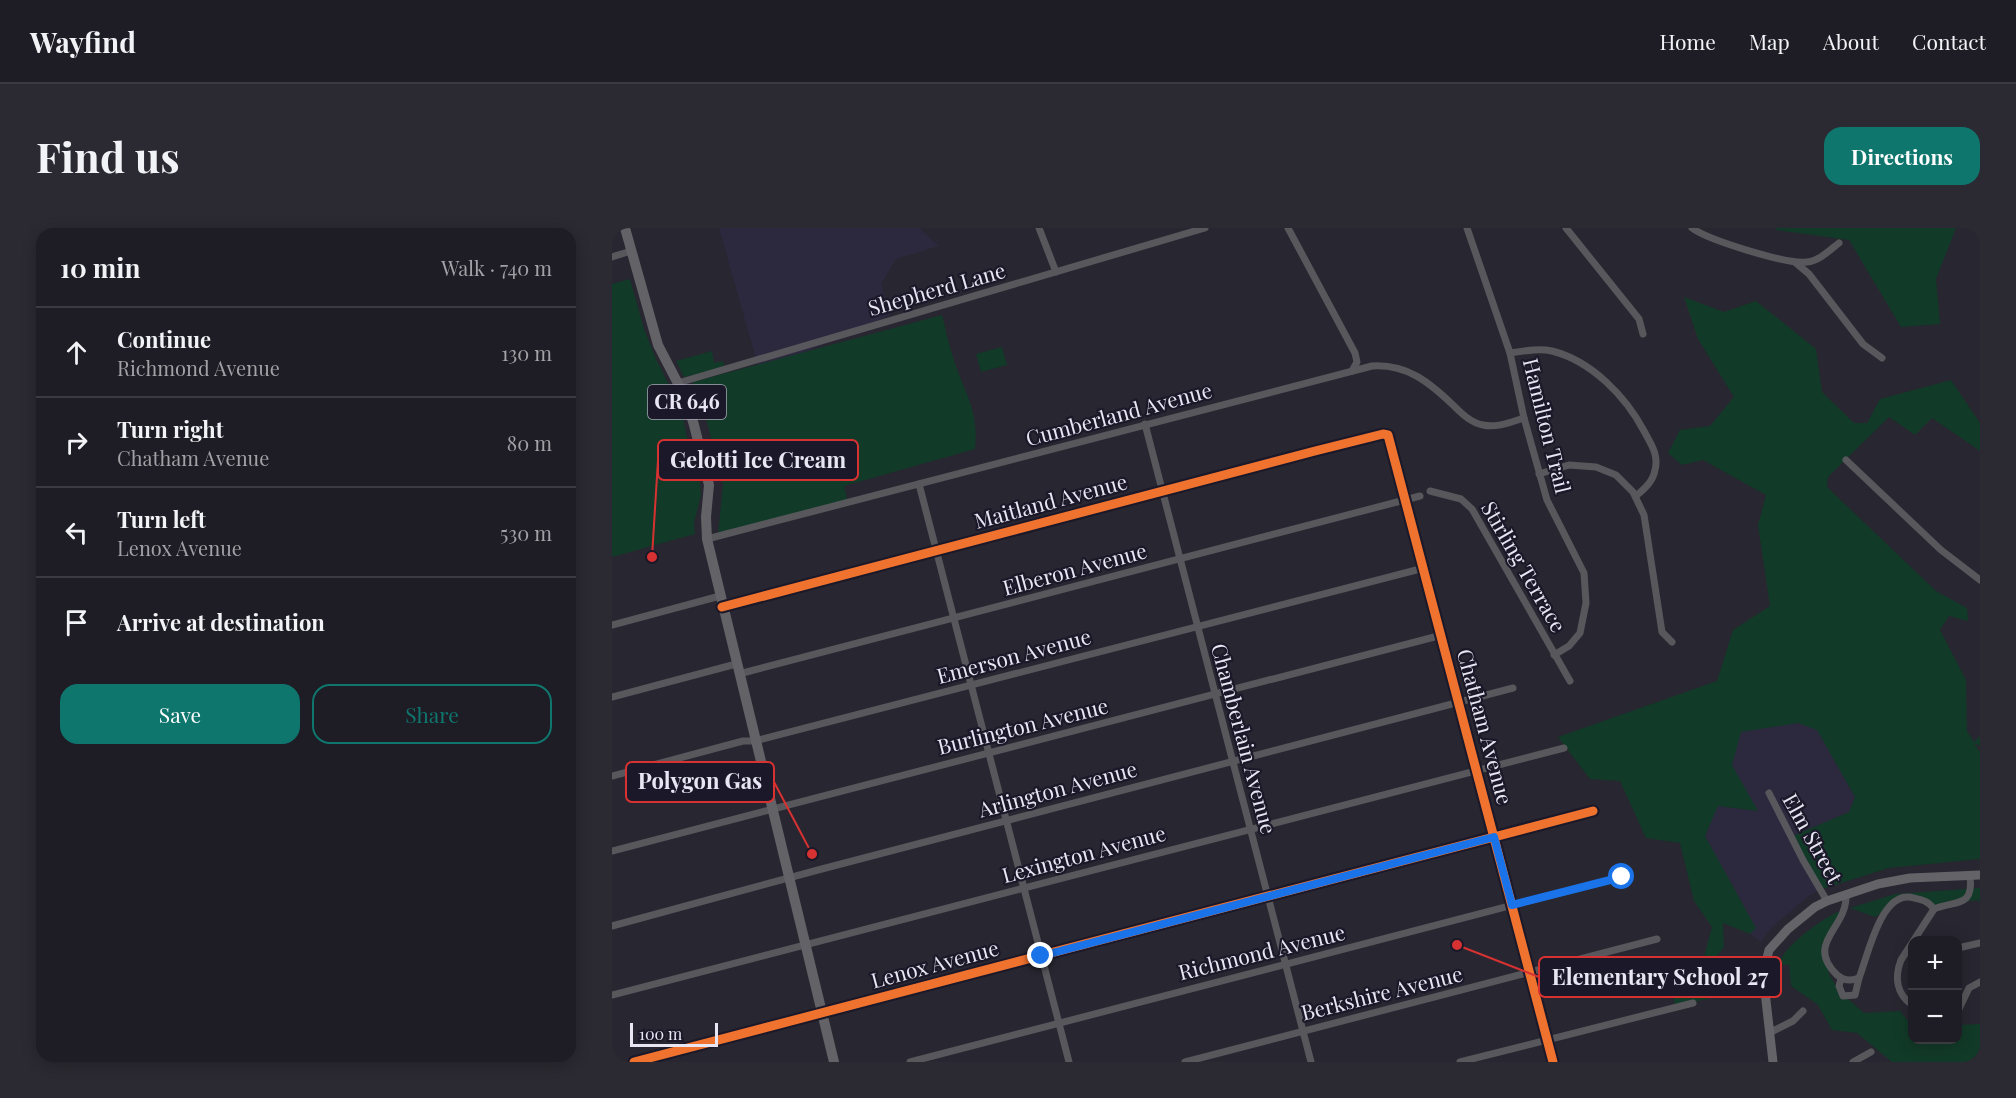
<!DOCTYPE html>
<html lang="en">
<head>
<meta charset="utf-8">
<style>
	body { margin:0; font-family:"Playfair Display",serif; background:#2b2931; color:#f1f3f6 }
	.controls { position:absolute; right:18px; bottom:18px; display:grid; overflow:hidden; border-radius:12px; box-shadow:0 3px 15px #0003 }
	.controls button { width:54px; height:54px; display:grid; place-items:center; padding:0; border:0; border-bottom:2px solid #3c3a41; background:#1e1c24; color:#f1f3f6; font:30px sans-serif }
	.scale { position:absolute; left:18px; bottom:15px; width:88px; box-sizing:border-box; padding-left:6px; border:3px solid #e8e6f2; border-top:0; font-size:16px; line-height:21px; white-space:nowrap; color:#e8e6f2; -webkit-text-stroke:4px #1b1829; paint-order:stroke }
	.stop { position:absolute; width:18px; height:18px; margin:-14px; border:4px solid #1a73e8; border-radius:50%; background:#fff }
	.stop.end { background:#1a73e8; border-color:#fff; box-shadow:0 2px 6px #0008 }
	.list { margin:0; padding:0; list-style:none }
	h2 { display:flex; justify-content:space-between; align-items:center; height:78px; margin:0; padding:0 24px; font-size:26px }
	h2 small { font-size:20px; font-weight:400; color:#a1a1a6 }
	.list li { display:grid; grid-template-columns:39px 1fr auto; gap:18px; align-items:center; box-sizing:border-box; height:90px; padding:0 24px; border-top:2px solid #3c3a41 }
	.list b { display:block; font-size:22px; white-space:nowrap }
	.list p { margin:0; font-size:20px; white-space:nowrap; color:#a1a1a6 }
	.list em { font-size:20px; font-style:normal; color:#a1a1a6 }
	.actions { display:flex; gap:12px; padding:18px 24px }
	.actions a { flex:1; padding:14px 0; border:2px solid #0f766e; border-radius:18px; text-align:center; font-size:21px; color:#0f766e }
	.actions .main { background:#0f766e; color:#fff }
	.icon { flex:none; width:33px; height:33px; fill:none; stroke:currentColor; stroke-width:2; stroke-linecap:round; stroke-linejoin:round }
	.map { position:relative; flex:none; width:1368px; height:834px; overflow:hidden; border-radius:18px }
	header { display:flex; align-items:center; gap:36px; box-sizing:border-box; height:84px; padding:0 30px; background:#1e1c24; border-bottom:2px solid #3c3a41 }
	header strong { font-size:28px }
	nav { display:flex; gap:33px; margin-inline-start:auto; font-size:21px }
	.intro { display:flex; align-items:center; justify-content:space-between; box-sizing:border-box; height:144px; padding:0 36px }
	h1 { margin:0; font-size:42px }
	.button { padding:15px 27px; border-radius:18px; background:#0f766e; color:#fff; font-size:21px; font-weight:700 }
	main { display:flex; gap:36px; padding:0 36px }
	aside { flex:1; background:#1e1c24; border-radius:18px; box-shadow:0 3px 15px #0003 }
	.map>svg:first-child { display:block }
	.built { fill:#2c293f }
	.green { fill:#123a28 }
	.lines { fill:none; stroke-linecap:round; stroke-linejoin:round }
	.street { stroke:#58575c; stroke-width:7 }
	.secondary { stroke:#646368; stroke-width:9 }
	.primary { stroke:#626267; stroke-width:10 }
	.cycleway-casing { stroke:#1b1829; stroke-width:13 }
	.cycleway { stroke:#ef722f; stroke-width:9 }
	.route { stroke:#1a73e8; stroke-width:8 }
	.labels { text-anchor:middle; stroke-width:4.5; stroke-linejoin:round; paint-order:stroke }
	.shield { fill:#1b1829; stroke:#aaa8b6; stroke-width:1.5 }
	.shield-label { font-size:20px; font-weight:bold; fill:#e8e6f2 }
	.street-label { font-size:21px; fill:#e8e6f2; stroke:#1b1829 }
	.leader { fill:none; stroke:#d73232; stroke-width:2 }
	.callout-dot { fill:#d73232; stroke:#1b1829; stroke-width:2 }
	.callout { fill:#1b1829; stroke:#d73232; stroke-width:2 }
	.callout-label { font-size:22px; text-anchor:middle; font-weight:bold; fill:#e8e6f2 }
</style>
</head>
<body>
<header>
<strong>Wayfind</strong>
<nav><a>Home</a><a>Map</a><a>About</a><a>Contact</a></nav>
</header>
<div class="intro"><h1>Find us</h1><a class="button">Directions</a></div>
<main>
<aside>
<h2>10 min<small>Walk · 740 m</small></h2>
<ul class="list">
<li><svg class="icon" aria-label="ahead" viewBox="0 0 24 24"><path d="M12 20V5M6 11l6-6 6 6"/></svg><div><b>Continue</b><p>Richmond Avenue</p></div><em>130 m</em></li>
<li><svg class="icon" aria-label="right" viewBox="0 0 24 24"><path d="M7 20v-9h11M14 6l5 5-5 5"/></svg><div><b>Turn right</b><p>Chatham Avenue</p></div><em>80 m</em></li>
<li><svg class="icon" aria-label="left" viewBox="0 0 24 24"><path d="M17 20v-9H6M10 6l-5 5 5 5"/></svg><div><b>Turn left</b><p>Lenox Avenue</p></div><em>530 m</em></li>
<li><svg class="icon" aria-label="arrive" viewBox="0 0 24 24"><path d="M6 21V4h12l-3 4 3 4H6"/></svg><div><b>Arrive at destination</b></div></li>
</ul>
<div class="actions"><a class="main">Save</a><a>Share</a></div>
</aside>
<div class="map">
<svg width="1368" height="834" viewBox="0 0 1368 834">
	<rect width="100%" height="100%" fill="#282630"/>
	<g class="built">
		<path d="M 107,0 L 307,0 L 327,18 L 284,31 L 269,56 L 278,87 L 196,123 L 146,138 Z"/>
		<path d="M 1186,495 L 1205,502 L 1243,569 L 1237,584 L 1176,610 L 1207,662 L 1195,669 L 1156,703 L 1149,714 L 1138,706 L 1144,700 L 1093,608 L 1105,578 L 1145,583 L 1120,537 L 1128,504 Z"/>
	</g>
	<g class="green">
		<path d="M 1164,0 L 1344,0 L 1324,51 L 1328,96 L 1289,99 L 1237,12 L 1164,2 Z"/>
		<path d="M 18,51 L 32,101 L 44,131 L 69,181 L 76,214 L 88,255 L 89,267 L 82,295 L 83,306 L 0,329 L 0,56 Z"/>
		<path d="M 1072,69 L 1112,84 L 1144,73 L 1204,121 L 1210,164 L 1242,195 L 1255,195 L 1268,171 L 1339,152 L 1368,195 L 1368,223 L 1320,190 L 1303,207 L 1277,189 L 1216,249 L 1215,259 L 1324,363 L 1355,380 L 1356,393 L 1337,388 L 1328,402 L 1354,452 L 1355,503 L 1362,514 L 1368,508 L 1368,518 L 1362,515 L 1368,524 L 1368,631 L 1277,640 L 1207,662 L 1176,610 L 1237,584 L 1243,569 L 1205,502 L 1186,495 L 1129,504 L 1120,537 L 1146,583 L 1106,578 L 1093,608 L 1144,700 L 1138,706 L 1111,695 L 1112,719 L 1093,744 L 1099,770 L 1063,778 L 1054,731 L 1089,740 L 1100,699 L 1082,673 L 1068,615 L 1034,610 L 1008,553 L 978,551 L 946,509 L 1105,453 L 1121,402 L 1158,378 L 1146,297 L 1154,267 L 1091,232 L 1070,237 L 1056,225 L 1068,202 L 1098,198 L 1122,169 L 1086,111 Z"/>
		<path d="M 330,87 C 334,101 336,115 341,129 C 352,165 367,180 363,221 L 232,258 L 236,275 L 106,307 L 111,257 L 94,190 L 81,154 Z"/>
		<path d="M 390,119 L 395,137 L 369,144 L 364,126 Z"/>
		<path d="M 100,123 L 102,135 L 111,133 L 113,140 L 72,149 L 64,133 Z"/>
		<path d="M 1368,660 L 1368,674 L 1365,672 L 1327,678 L 1292,670 L 1263,689 L 1238,680 L 1283,666 Z"/>
		<path d="M 1233,681 L 1214,718 L 1217,746 L 1227,763 L 1252,785 L 1288,783 L 1300,798 L 1300,812 L 1346,812 L 1346,797 L 1368,796 L 1368,834 L 1280,834 L 1245,805 L 1220,802 L 1206,777 L 1179,758 L 1177,737 L 1166,736 C 1174,716 1214,687 1233,681 Z"/>
	</g>
	<g class="lines">
		<g class="street">
			<path d="M 427,0 L 444,44"/>
			<path d="M 676,0 L 743,125 L 745,134 L 740,143"/>
			<path d="M 855,0 L 898,125 L 912,190 L 935,272 L 972,345 L 974,375 L 968,405 L 957,418 L 942,427"/>
			<path d="M 954,0 L 1027,91 L 1031,106"/>
			<path d="M 1080,0 C 1096,12 1176,37 1195,34 C 1207,33 1218,22 1227,15"/>
			<path d="M 0,29 L 19,23"/>
			<path d="M 1184,35 L 1197,46 L 1251,116 L 1270,130"/>
			<path d="M 898,125 C 912,123 926,120 940,123 C 980,133 1014,169 1032,203 C 1039,216 1047,227 1043,242 C 1041,254 1032,261 1024,268"/>
			<path d="M 66,155 L 593,0"/>
			<path d="M 533,196 L 699,834"/>
			<path d="M 1234,232 L 1329,322 L 1368,352"/>
			<path d="M 927,246 L 957,237 L 984,239 L 1004,247 L 1021,264 L 1032,287 L 1050,404 L 1060,414"/>
			<path d="M 307,256 L 457,834"/>
			<path d="M 818,263 L 849,271 L 860,281 L 958,453"/>
			<path d="M 95,311 L 760,138 C 795,136 817,154 841,177 C 849,185 859,195 871,197 C 885,200 899,194 912,190"/>
			<path d="M 110,379 L 703,223 L 771,206 L 776,207 L 941,834"/>
			<path d="M 0,397 L 108,368"/>
			<path d="M 127,446 L 808,268"/>
			<path d="M 0,469 L 124,436"/>
			<path d="M 0,548 L 131,513 L 143,513 L 812,340"/>
			<path d="M 1157,565 L 1191,632 L 1215,673"/>
			<path d="M 0,623 L 830,407"/>
			<path d="M 1234,666 C 1236,701 1192,714 1225,747 C 1232,753 1240,753 1247,750 C 1256,728 1269,660 1302,670 C 1311,672 1316,673 1322,681"/>
			<path d="M 0,698 L 206,642 L 901,460"/>
			<path d="M 1346,720 L 1368,715"/>
			<path d="M 1229,751 L 1227,758 L 1231,768 L 1243,767 L 1247,750"/>
			<path d="M 0,767 L 952,520"/>
			<path d="M 1300,777 C 1285,766 1282,750 1289,732 L 1322,681 C 1344,672 1362,680 1358,648"/>
			<path d="M 1346,783 L 1357,760 L 1368,754"/>
			<path d="M 1157,805 L 1181,793 L 1191,783"/>
			<path d="M 22,834 L 981,583"/>
			<path d="M 298,834 L 1009,649"/>
			<path d="M 573,834 L 1045,711"/>
			<path d="M 848,834 L 1081,775"/>
			<path d="M 1241,834 L 1259,824"/>
		</g>
		<path class="secondary" d="M 1161,834 L 1151,746 L 1157,722 L 1176,701 L 1203,679 L 1215,673 L 1266,656 L 1298,650 L 1368,647"/>
		<path class="primary" d="M 13,0 L 46,117 L 74,171 L 82,197 L 97,257 L 94,289 L 95,311 L 222,834"/>
		<defs>
			<g id="cycleway">
				<path d="M 110,379 L 703,223 L 771,206 L 776,207 L 941,834"/>
				<path d="M 22,834 L 981,583"/>
			</g>
		</defs>
		<use href="#cycleway" class="cycleway-casing"/>
		<use href="#cycleway" class="cycleway"/>
	</g>
	<g class="lines">
		<path class="route" d="M 429,728 L 882,609 L 900,677 L 1010,649"/>
	</g>
	<g class="labels">
		<rect class="shield" x="36" y="157" width="78" height="34" rx="4.5"/>
		<g class="shield-label">
			<text x="75" y="181">CR 646</text>
		</g>
		<g class="street-label">
			<text transform="translate(325 62) rotate(-16)" y="7">Shepherd Lane</text>
			<text transform="translate(507 187) rotate(-15)" y="7">Cumberland Avenue</text>
			<text transform="translate(934 198) rotate(76)" y="7">Hamilton Trail</text>
			<text transform="translate(439 274) rotate(-15)" y="7">Maitland Avenue</text>
			<text transform="translate(911 339) rotate(60)" y="7">Stirling Terrace</text>
			<text transform="translate(463 342) rotate(-15)" y="7">Elberon Avenue</text>
			<text transform="translate(402 429) rotate(-15)" y="7">Emerson Avenue</text>
			<text transform="translate(411 499) rotate(-14)" y="7">Burlington Avenue</text>
			<text transform="translate(872 499) rotate(75)" y="7">Chatham Avenue</text>
			<text transform="translate(631 511) rotate(75)" y="7">Chamberlain Avenue</text>
			<text transform="translate(446 562) rotate(-15)" y="7">Arlington Avenue</text>
			<text transform="translate(1200 611) rotate(61)" y="7">Elm Street</text>
			<text transform="translate(472 627) rotate(-15)" y="7">Lexington Avenue</text>
			<text transform="translate(650 725) rotate(-14)" y="7">Richmond Avenue</text>
			<text transform="translate(323 737) rotate(-15)" y="7">Lenox Avenue</text>
			<text transform="translate(770 766) rotate(-14)" y="7">Berkshire Avenue</text>
		</g>
	</g>
	<path class="leader" d="M40 329L46 232M200 626L162 554M845 717L927 749"/>
	<g class="callout-dot">
		<circle cx="40" cy="329" r="6"/>
		<circle cx="200" cy="626" r="6"/>
		<circle cx="845" cy="717" r="6"/>
	</g>
	<g class="callout">
		<rect x="46" y="212" width="200" height="40" rx="6"/>
		<rect x="14" y="534" width="148" height="40" rx="6"/>
		<rect x="927" y="729" width="242" height="40" rx="6"/>
	</g>
	<g class="callout-label">
		<text x="146" y="240">Gelotti Ice Cream</text>
		<text x="88" y="561">Polygon Gas</text>
		<text x="1048" y="757">Elementary School 27</text>
	</g>
</svg>
<div class="controls">
<button>+</button>
<button>−</button>
</div>
<div class="scale">100 m</div>
<div class="stop" style="left:1010px;top:649px"></div>
<div class="stop end" style="left:429px;top:728px"></div>
</div>
</main>
</body>
</html>
